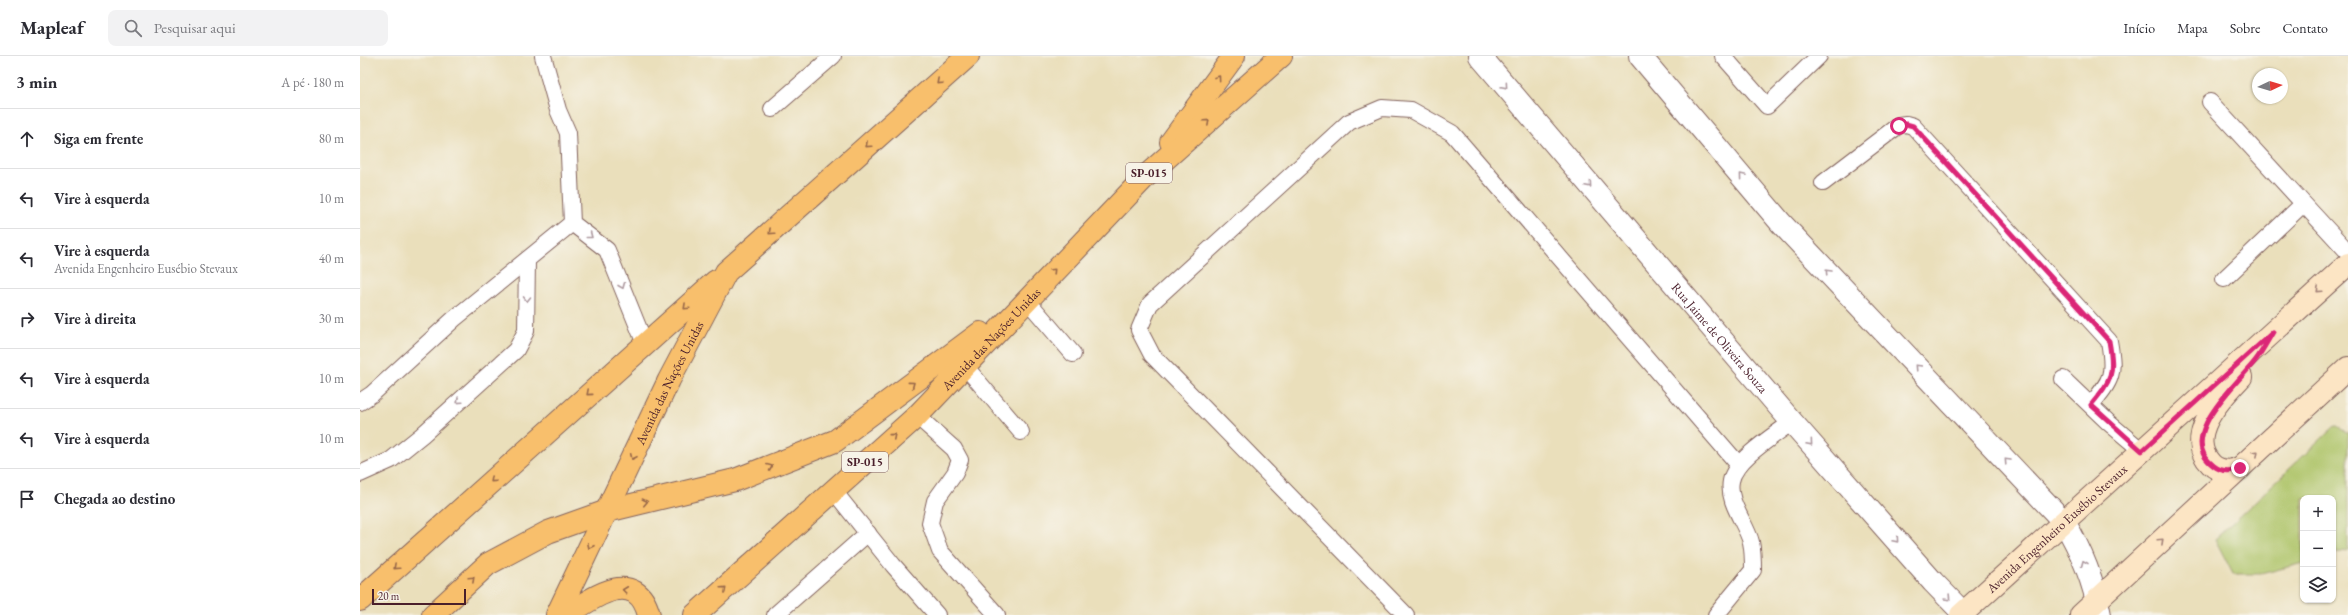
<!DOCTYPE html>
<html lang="pt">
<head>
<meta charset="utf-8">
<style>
	body { margin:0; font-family:"EB Garamond",serif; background:#f2f2f3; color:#2b2b33 }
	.controls { position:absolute; right:12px; bottom:12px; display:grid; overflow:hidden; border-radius:8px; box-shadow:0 1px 3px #0004 }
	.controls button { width:36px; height:36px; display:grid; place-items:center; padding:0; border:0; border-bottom:1px solid #e1e1e2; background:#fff; color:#2b2b33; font:20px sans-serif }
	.compass { position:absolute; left:1892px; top:12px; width:36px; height:36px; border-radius:50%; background:#fff; box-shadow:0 1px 3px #0004; rotate:86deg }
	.scale { position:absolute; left:12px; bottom:10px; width:94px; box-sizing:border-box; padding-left:4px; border:2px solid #4a1f2b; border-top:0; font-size:11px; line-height:14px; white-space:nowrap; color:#4a1f2b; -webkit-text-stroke:3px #f7f3e8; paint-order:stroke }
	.stop { position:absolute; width:12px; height:12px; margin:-9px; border:3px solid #db2777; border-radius:50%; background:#fff }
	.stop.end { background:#db2777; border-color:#fff; box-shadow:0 1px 4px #0008 }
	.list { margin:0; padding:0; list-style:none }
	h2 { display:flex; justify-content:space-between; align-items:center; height:52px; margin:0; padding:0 16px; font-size:17px }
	h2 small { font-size:13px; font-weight:400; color:#7c7c81 }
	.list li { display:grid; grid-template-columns:26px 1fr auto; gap:12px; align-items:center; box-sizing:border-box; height:60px; padding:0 16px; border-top:1px solid #e1e1e2 }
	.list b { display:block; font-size:15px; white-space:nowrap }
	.list p { margin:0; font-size:13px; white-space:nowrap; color:#7c7c81 }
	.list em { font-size:13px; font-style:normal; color:#7c7c81 }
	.icon { flex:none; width:22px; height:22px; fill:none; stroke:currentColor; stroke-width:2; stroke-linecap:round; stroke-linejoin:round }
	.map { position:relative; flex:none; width:1988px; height:559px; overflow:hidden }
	header { display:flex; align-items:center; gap:24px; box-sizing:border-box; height:56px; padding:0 20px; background:#fff; border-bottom:1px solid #e1e1e2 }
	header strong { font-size:19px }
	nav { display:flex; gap:22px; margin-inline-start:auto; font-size:14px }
	.search { width:280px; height:36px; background:#f2f2f3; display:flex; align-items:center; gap:10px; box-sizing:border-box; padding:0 14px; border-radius:8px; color:#7c7c81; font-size:15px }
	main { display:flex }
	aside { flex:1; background:#fff }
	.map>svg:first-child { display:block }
	.green { fill:#aec469; stroke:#7c724a }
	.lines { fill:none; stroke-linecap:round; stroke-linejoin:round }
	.service-casing { stroke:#82625d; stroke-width:18 }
	.minor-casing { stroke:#82625d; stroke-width:24 }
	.secondary-casing { stroke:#82625d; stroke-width:24 }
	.trunk-casing { stroke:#82625d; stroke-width:24 }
	.service { stroke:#fff; stroke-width:16 }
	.minor { stroke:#fff; stroke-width:22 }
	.secondary { stroke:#fce5c4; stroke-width:22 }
	.trunk { stroke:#f8bf6c; stroke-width:22 }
	.oneway { stroke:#986748 }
	.oneway2 { stroke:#ae9aa0 }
	.oneway3 { stroke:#a38278 }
	.route { stroke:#db2777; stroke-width:5 }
	.labels { text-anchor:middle; stroke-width:3; stroke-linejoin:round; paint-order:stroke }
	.shield { fill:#f7f3e8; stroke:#7e5f64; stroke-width:1 }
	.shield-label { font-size:12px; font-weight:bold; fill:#4a1f2b }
	.street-label { font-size:13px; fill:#4a1f2b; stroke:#f7f3e8 }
</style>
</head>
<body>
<header>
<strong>Mapleaf</strong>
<div class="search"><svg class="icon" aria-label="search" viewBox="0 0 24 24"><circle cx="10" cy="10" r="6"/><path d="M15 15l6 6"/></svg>Pesquisar aqui</div>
<nav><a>Início</a><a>Mapa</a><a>Sobre</a><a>Contato</a></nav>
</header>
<main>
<aside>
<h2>3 min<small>A pé · 180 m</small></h2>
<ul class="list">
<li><svg class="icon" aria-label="ahead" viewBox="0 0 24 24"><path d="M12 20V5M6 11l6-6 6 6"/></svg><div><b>Siga em frente</b></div><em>80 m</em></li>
<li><svg class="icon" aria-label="left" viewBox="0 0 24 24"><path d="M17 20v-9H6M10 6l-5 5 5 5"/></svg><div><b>Vire à esquerda</b></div><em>10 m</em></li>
<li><svg class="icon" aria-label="left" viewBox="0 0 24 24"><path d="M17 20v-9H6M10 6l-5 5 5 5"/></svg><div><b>Vire à esquerda</b><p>Avenida Engenheiro Eusébio Stevaux</p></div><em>40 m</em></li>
<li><svg class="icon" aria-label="right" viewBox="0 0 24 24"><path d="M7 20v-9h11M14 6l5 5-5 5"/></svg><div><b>Vire à direita</b></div><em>30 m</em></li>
<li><svg class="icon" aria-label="left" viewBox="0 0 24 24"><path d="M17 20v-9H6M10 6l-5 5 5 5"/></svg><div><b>Vire à esquerda</b></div><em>10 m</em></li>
<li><svg class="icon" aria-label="left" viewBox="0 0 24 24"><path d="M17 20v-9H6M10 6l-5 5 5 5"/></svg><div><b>Vire à esquerda</b></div><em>10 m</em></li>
<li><svg class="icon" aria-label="arrive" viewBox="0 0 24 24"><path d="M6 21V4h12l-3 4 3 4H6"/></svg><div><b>Chegada ao destino</b></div></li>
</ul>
</aside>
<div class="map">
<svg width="1988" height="559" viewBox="0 0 1988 559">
	<rect width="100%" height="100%" fill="#f7f3e8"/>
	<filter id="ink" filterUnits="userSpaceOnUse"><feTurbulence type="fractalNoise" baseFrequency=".025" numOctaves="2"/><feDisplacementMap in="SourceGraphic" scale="8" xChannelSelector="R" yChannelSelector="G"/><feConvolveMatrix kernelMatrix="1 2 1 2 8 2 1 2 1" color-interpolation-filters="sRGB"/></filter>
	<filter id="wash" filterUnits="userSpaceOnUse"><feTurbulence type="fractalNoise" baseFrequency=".012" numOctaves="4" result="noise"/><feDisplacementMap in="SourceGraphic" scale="16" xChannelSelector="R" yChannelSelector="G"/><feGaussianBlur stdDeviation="0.9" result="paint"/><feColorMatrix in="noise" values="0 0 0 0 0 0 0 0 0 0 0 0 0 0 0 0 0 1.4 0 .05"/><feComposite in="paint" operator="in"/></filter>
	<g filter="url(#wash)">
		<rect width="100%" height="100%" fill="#eadfbb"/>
		<path class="green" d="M 1975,370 L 1988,377 L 1988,494 L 1973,498 L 1973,442 L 1943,442 L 1943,507 L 1901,518 L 1873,518 L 1855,483 Z"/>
	</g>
	<g filter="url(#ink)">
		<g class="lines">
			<defs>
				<g id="service">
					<path d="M 183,0 L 198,54 L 208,77 L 212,167 L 247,194 L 285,288"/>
					<path d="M 1363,0 L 1407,50 L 1459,0"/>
					<path d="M 1850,46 L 1988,196"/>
					<path d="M 412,53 L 473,0"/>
					<path d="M 1463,127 L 1539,69 L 1546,68 L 1553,70 L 1749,285 C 1755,319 1752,323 1731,349"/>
					<path d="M 1864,223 L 1943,148"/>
					<path d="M 666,243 L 713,298"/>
					<path d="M 604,309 L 661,376"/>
					<path d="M 1703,323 L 1749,367 L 1782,395"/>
					<path d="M 0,346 L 12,338 L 94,263 L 212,167"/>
					<path d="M 557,360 L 594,393 L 600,404 L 595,417 L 575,445 L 570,467 L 580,495 L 637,559"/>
					<path d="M 0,418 L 31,404 L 62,379 L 156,294 L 166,275 L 167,204"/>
					<path d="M 473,434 L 533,509 L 577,559"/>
					<path d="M 415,559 L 508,477"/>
					<path d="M 1046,559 L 792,299 L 779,274 L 790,248 L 989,66 L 1022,52 L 1051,54 L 1092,77 L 1379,409"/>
					<path d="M 1356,559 L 1393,514 C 1393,505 1393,495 1391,486 C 1386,467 1367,446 1371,425 C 1375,403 1415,379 1432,366"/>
				</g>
				<g id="minor">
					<path id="s1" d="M 1120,0 L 1432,366 L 1573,526 L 1605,559"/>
					<path d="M 1280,0 L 1421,167 L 1704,466 C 1721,494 1734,527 1740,559"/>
				</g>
				<g id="secondary">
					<path d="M 1880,412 C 1870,416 1859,416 1851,408 C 1823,380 1862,341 1881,321"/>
					<path id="s2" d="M 1601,559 L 1988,208"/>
					<path d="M 1721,559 L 1988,312"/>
				</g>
				<g id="trunk">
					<path d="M 811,86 L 874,0"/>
					<path d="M 0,544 L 356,225"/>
					<path d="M 73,559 L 128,508 L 188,476 L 247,455 L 375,424 L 475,385 L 620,277"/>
					<path id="s3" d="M 197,559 L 309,324 L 366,216 L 608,0"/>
					<path d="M 207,559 C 233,541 276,510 289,559"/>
					<path id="s4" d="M 335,559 L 557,360 L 785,121 L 921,0"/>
				</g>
			</defs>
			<use href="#service" class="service-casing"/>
			<use href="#minor" class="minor-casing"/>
			<use href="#secondary" class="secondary-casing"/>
			<use href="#trunk" class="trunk-casing"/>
			<use href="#service" class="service"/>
			<use href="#minor" class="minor"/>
			<use href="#secondary" class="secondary"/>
			<use href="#trunk" class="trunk"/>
		</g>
		<defs><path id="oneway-chevron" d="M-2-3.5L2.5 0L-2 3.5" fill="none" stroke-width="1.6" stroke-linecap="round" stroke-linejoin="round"/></defs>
		<g class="oneway">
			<use href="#oneway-chevron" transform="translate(858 22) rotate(-54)"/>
			<use href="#oneway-chevron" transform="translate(579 26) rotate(138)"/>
			<use href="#oneway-chevron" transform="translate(847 66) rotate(-42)"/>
			<use href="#oneway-chevron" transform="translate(508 89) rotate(138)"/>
			<use href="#oneway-chevron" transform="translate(411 176) rotate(138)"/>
			<use href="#oneway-chevron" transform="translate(693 215) rotate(-46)"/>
			<use href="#oneway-chevron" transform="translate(326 251) rotate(137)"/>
			<use href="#oneway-chevron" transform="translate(552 328) rotate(-37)"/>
			<use href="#oneway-chevron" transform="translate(229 337) rotate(139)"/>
			<use href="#oneway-chevron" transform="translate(533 380) rotate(-41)"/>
			<use href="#oneway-chevron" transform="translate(273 401) rotate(115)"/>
			<use href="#oneway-chevron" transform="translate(410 411) rotate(-22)"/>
			<use href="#oneway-chevron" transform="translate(133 424) rotate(138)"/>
			<use href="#oneway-chevron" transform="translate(285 446) rotate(-13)"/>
			<use href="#oneway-chevron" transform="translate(230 490) rotate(115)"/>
			<use href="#oneway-chevron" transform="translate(36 511) rotate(138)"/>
			<use href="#oneway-chevron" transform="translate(112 523) rotate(-43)"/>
			<use href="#oneway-chevron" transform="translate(364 533) rotate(-42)"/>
			<use href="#oneway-chevron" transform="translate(265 534) rotate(-173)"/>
		</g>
		<g class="oneway2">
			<use href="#oneway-chevron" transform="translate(1145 30) rotate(49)"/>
			<use href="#oneway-chevron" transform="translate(1382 120) rotate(-130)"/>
			<use href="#oneway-chevron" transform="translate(1229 129) rotate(49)"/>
			<use href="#oneway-chevron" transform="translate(230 180) rotate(38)"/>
			<use href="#oneway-chevron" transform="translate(1468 216) rotate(-133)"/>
			<use href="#oneway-chevron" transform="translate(262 230) rotate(68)"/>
			<use href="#oneway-chevron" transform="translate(167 243) rotate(91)"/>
			<use href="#oneway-chevron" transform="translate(1558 311) rotate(-133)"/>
			<use href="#oneway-chevron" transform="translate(99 345) rotate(138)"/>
			<use href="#oneway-chevron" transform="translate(1450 387) rotate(49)"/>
			<use href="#oneway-chevron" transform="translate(1647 405) rotate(-133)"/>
			<use href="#oneway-chevron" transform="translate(1536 484) rotate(49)"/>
			<use href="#oneway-chevron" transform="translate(1724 507) rotate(-112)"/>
			<use href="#oneway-chevron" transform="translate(1588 542) rotate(46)"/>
		</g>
		<g class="oneway3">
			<use href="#oneway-chevron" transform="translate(1959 234) rotate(138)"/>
			<use href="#oneway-chevron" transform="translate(1896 397) rotate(-43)"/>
			<use href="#oneway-chevron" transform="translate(1801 485) rotate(-43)"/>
		</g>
	</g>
	<g class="lines" filter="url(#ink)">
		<path class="route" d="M 1539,70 L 1546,68 L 1553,70 L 1749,285 C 1755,319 1752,323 1731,349 L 1782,395 L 1913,276 C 1907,286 1902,296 1895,305 C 1878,327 1814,382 1854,410 C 1862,416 1871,416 1880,412"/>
	</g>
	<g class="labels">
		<g class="shield">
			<rect x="766" y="107" width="46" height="20" rx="3"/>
			<rect x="482" y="396" width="46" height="20" rx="3"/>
		</g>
		<g class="shield-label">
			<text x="789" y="121">SP-015</text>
			<text x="505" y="410">SP-015</text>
		</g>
		<g class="street-label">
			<text dy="5" stroke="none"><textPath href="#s4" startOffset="405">Avenida das Nações Unidas</textPath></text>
			<text dy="5" stroke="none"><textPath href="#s1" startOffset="370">Rua Jaime de Oliveira Souza</textPath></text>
			<text dy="5" stroke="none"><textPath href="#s3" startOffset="258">Avenida das Nações Unidas</textPath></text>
			<text dy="5" stroke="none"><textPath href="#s2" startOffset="129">Avenida Engenheiro Eusébio Stevaux</textPath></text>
		</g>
	</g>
</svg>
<div class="controls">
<button>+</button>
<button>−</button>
<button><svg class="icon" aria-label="layers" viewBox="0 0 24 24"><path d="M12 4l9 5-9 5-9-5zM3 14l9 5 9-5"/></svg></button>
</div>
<svg class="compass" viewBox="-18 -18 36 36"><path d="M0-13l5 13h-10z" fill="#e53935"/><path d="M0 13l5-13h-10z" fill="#7c7c81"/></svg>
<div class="scale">20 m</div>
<div class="stop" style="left:1539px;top:70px"></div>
<div class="stop end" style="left:1880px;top:412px"></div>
</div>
</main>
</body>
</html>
